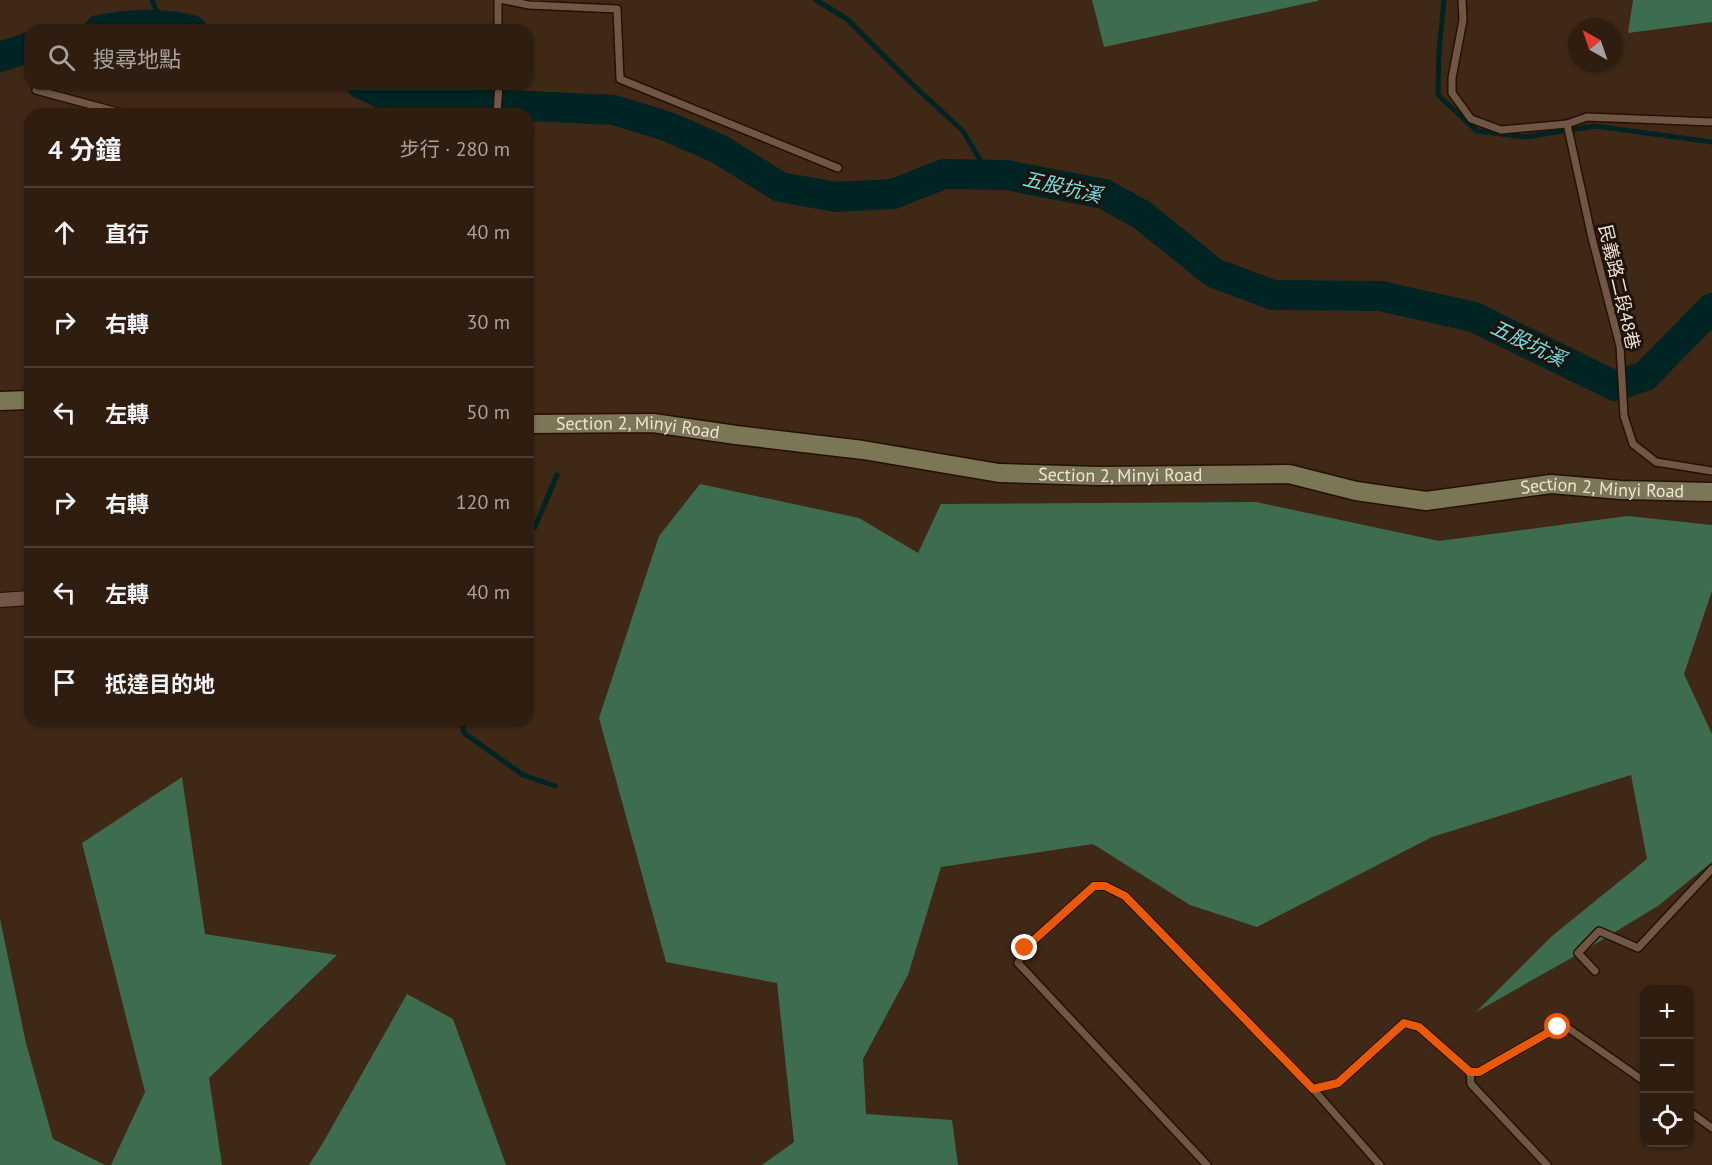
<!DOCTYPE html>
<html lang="zh-TW">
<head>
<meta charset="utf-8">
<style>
	body { margin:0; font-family:"PT Sans","Noto Sans TC",sans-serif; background:#3b2b1e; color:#f1f3f6 }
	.controls { position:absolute; right:18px; bottom:18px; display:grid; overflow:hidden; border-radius:12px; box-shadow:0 2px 4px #0004 }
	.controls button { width:54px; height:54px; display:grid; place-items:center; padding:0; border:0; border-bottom:2px solid #4a3c30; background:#2f1e10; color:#f1f3f6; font:30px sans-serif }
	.compass { position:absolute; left:1568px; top:18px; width:54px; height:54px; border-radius:50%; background:#2f1e10; box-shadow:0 2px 4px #0004; rotate:320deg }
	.stop { position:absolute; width:18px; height:18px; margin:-14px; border:4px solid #ea580c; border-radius:50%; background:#fff }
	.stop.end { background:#ea580c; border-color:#fff; box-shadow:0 2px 6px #0008 }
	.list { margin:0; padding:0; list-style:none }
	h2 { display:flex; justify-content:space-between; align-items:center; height:78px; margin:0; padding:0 24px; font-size:26px }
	h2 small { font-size:20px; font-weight:400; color:#a7a29f }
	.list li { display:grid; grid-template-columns:39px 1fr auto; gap:18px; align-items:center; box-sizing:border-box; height:90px; padding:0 24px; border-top:2px solid #4a3c30 }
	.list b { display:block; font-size:22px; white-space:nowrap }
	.list em { font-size:20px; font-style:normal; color:#a7a29f }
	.icon { flex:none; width:33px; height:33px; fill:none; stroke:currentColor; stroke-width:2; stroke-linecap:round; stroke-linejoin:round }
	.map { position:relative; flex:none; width:1712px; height:1165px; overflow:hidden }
	.search { position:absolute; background:#2f1e10; box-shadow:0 2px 4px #0004; left:24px; top:24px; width:510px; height:66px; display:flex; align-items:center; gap:15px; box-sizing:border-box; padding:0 21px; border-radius:18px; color:#a7a29f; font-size:22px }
	.panel { position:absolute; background:#2f1e10; box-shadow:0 2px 4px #0004; left:24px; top:108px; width:510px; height:618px; border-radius:18px }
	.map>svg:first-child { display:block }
	.forest { fill:#3e6c4e }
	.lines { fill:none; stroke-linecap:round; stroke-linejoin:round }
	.stream { stroke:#002323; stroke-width:5 }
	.river { stroke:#002323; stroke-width:30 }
	.lane-casing { stroke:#251001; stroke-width:10 }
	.street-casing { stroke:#251001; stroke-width:16 }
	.secondary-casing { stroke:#251001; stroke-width:21 }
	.lane { stroke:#705644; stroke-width:7 }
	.street { stroke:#705644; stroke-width:14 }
	.secondary { stroke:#7b7656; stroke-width:18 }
	.route { stroke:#ea580c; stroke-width:8 }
	.labels { text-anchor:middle; stroke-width:6; stroke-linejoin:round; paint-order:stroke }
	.street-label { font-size:18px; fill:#f1e2d7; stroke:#1e130c }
	.water-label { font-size:20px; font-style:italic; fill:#73dfe1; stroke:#1e130c }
</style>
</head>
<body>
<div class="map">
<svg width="1712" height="1165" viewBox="0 0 1712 1165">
	<rect width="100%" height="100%" fill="#3f2816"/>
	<g class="forest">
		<path d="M 1092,0 L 1318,0 L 1318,1 L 1104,47 Z"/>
		<path d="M 1633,0 L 1712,0 L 1712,22 L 1628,33 Z"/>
		<path d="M 700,484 L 859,518 L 918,553 L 941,504 L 1256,502 L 1439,541 L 1628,516 L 1712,525 L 1712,591 L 1684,674 L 1712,734 L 1712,862 L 1658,906 L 1582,952 L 1476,1012 L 1552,936 L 1647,859 L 1631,775 L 1432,837 L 1257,927 L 1190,905 L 1093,844 L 941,867 L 908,975 L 863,1059 L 866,1114 L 952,1120 L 958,1165 L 762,1165 L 794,1142 L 777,983 L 666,962 L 599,718 L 659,536 Z"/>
		<path d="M 182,777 L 205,934 L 337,955 L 209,1078 L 222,1165 L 111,1165 L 145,1092 L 82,843 Z"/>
		<path d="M 0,919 L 26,1043 L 53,1139 L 105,1165 L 0,1165 Z"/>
		<path d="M 407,994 L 453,1019 L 506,1165 L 309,1165 L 324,1141 Z"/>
	</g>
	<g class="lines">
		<g class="stream">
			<path d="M 152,0 L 163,26"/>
			<path d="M 816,0 L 847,19 L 911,83 L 963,131 L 989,175"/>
			<path d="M 1444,0 L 1439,50 L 1438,95 L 1477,131 L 1525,137 L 1595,126 L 1712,142"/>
			<path d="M 528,529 L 535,527 L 557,475"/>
			<path d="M 461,720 L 464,733 L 523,775 L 555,786"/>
		</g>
		<g class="river">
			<path d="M 99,30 C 129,24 163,23 192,30"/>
			<path d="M 0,57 L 30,47"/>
			<path d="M 361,84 L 389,97 L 461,105 L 508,105 L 614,110 L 666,126 L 719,149 L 780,187 L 836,197 L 893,194 L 944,174 L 1006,175 L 1104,194 L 1142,215 L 1214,273 L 1273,295 L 1380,296 L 1474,317 L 1615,386 L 1645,376 L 1712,308"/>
		</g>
		<defs>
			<g id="lane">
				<path d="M 498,0 L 498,30"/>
				<path d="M 504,0 L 529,5 L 617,9 L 620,79 L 838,168"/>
				<path d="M 1462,0 L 1463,20 L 1452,78 L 1452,93 L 1471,119 L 1501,130 L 1567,124 L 1587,117 L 1712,122"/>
				<path d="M 36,90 L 125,114"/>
				<path d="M 497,114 L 499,84"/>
				<path d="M 1567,124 L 1592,238 L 1620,346 L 1624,416 L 1633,444 L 1656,462 L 1712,471"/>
				<path d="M 1595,971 L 1578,953 L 1599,931 L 1638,948 L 1712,869"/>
				<path d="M 1470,1072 L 1471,1084 L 1547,1165"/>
				<path d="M 1313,1089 L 1380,1165"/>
				<path d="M 1690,1112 L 1712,1128"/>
				<path d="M 1207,1165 L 1018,963 L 1025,948 L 1094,886 L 1105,886 L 1125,896 L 1313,1089 L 1338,1083 L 1404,1023 L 1419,1027 L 1470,1072 L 1479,1072 L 1558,1027 L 1568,1028 L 1644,1081"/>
			</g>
			<path id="street" d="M 0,600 L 30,598"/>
			<g id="secondary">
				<path d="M 0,401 L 30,400"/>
				<path id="s1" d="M 528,424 L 653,423 L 736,435 L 863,450 L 999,473 L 1098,476 L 1289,474 L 1356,491 L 1426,501 L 1551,484 L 1621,490 L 1712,492"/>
			</g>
		</defs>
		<use href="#lane" class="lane-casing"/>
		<use href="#street" class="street-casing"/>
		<use href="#secondary" class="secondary-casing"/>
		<use href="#lane" class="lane"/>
		<use href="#street" class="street"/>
		<use href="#secondary" class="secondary"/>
	</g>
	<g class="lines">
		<path class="route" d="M 1025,948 L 1094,886 L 1105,886 L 1125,896 L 1313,1089 L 1338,1083 L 1404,1023 L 1419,1027 L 1470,1072 L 1479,1072 L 1558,1027"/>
	</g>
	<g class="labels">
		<g class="street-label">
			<text transform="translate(1619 287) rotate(77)" y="6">民義路二段48巷</text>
			<text dy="6" stroke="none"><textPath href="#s1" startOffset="110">Section 2, Minyi Road</textPath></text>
			<text dy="6" stroke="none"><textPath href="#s1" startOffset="596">Section 2, Minyi Road</textPath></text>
			<text dy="6" stroke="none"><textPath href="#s1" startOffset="1082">Section 2, Minyi Road</textPath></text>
		</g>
		<g class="water-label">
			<text transform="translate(1062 187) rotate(13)" y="7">五股坑溪</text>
			<text transform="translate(1528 343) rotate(26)" y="7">五股坑溪</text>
		</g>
	</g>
</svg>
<div class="controls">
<button>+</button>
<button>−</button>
<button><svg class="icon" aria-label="locate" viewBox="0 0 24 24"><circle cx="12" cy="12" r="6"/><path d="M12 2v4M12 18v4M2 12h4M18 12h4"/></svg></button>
</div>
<svg class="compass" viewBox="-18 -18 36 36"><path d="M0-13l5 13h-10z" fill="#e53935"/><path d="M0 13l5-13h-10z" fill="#a7a29f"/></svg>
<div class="stop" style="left:1558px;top:1027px"></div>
<div class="stop end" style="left:1025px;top:948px"></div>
<div class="search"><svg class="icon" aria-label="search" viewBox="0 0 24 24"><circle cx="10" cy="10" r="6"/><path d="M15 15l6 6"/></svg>搜尋地點</div>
<section class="panel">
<h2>4 分鐘<small>步行 · 280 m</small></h2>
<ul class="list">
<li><svg class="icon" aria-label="ahead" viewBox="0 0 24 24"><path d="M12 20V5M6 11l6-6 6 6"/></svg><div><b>直行</b></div><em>40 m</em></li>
<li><svg class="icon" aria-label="right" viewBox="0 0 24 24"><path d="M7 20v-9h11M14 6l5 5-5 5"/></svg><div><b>右轉</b></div><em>30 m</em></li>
<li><svg class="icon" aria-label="left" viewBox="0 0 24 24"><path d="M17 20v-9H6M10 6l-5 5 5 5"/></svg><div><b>左轉</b></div><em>50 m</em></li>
<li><svg class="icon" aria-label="right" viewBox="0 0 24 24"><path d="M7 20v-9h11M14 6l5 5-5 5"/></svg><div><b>右轉</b></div><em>120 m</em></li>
<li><svg class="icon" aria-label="left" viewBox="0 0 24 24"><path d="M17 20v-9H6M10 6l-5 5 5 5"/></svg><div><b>左轉</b></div><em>40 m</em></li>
<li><svg class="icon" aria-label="arrive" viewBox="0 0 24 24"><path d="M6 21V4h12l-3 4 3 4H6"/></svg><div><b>抵達目的地</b></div></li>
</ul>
</section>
</div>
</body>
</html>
